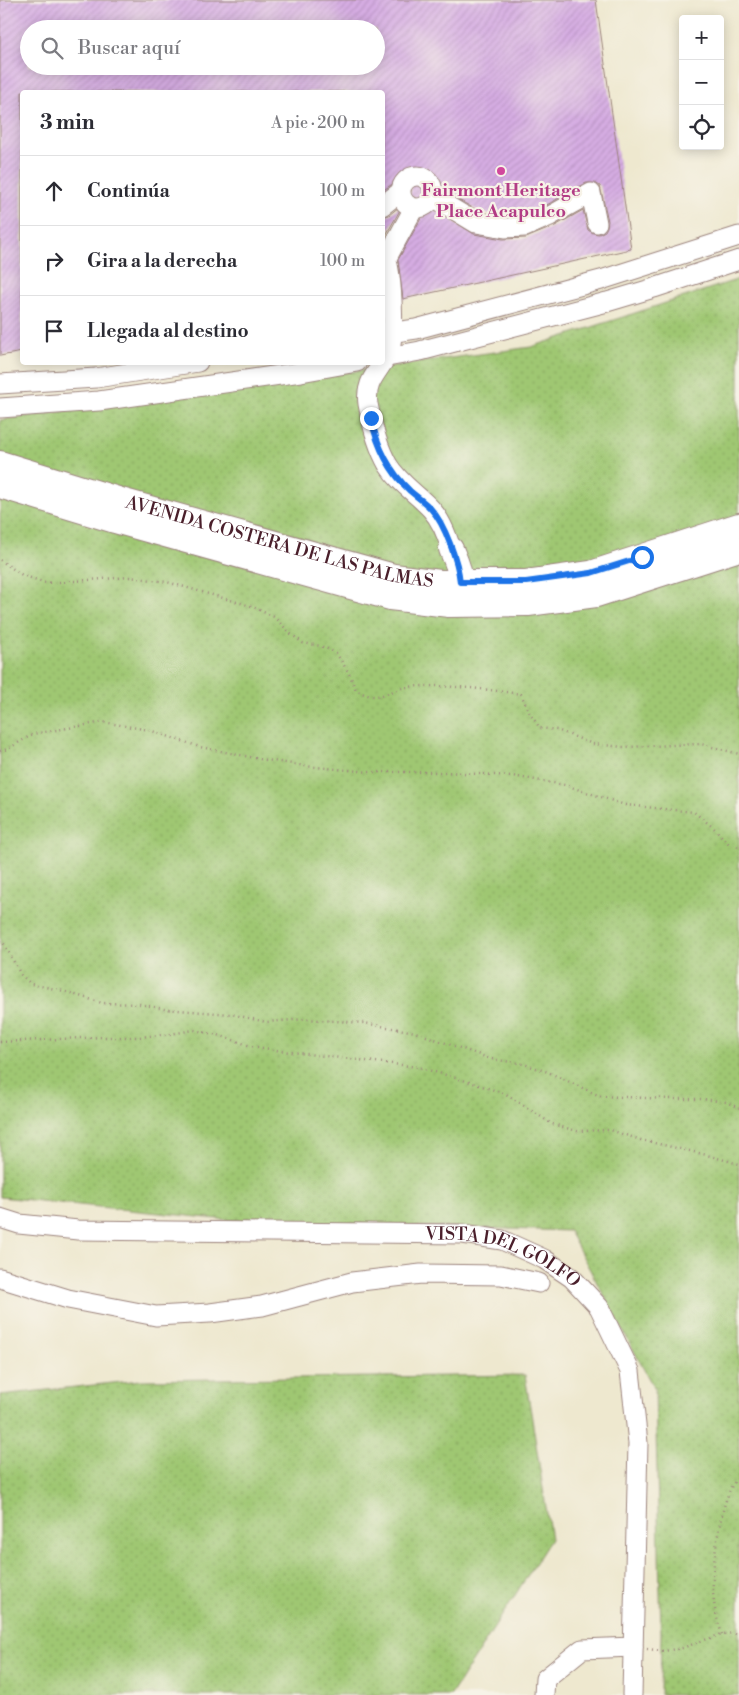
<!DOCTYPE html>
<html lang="es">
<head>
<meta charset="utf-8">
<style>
	body { margin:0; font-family:"Libre Bodoni",serif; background:#f2f2f3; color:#2b2b33 }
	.controls { position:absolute; right:15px; top:15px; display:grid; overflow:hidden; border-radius:5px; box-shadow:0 2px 12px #0003 }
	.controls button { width:45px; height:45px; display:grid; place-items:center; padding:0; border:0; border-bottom:1px solid #e1e1e2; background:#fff; color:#2b2b33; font:25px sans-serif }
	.stop { position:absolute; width:15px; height:15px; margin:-11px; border:4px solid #1a73e8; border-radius:50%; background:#fff }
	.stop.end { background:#1a73e8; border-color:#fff; box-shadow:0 1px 5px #0008 }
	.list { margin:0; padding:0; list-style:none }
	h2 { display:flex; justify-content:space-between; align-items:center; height:65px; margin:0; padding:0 20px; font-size:21px }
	h2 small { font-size:16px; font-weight:400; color:#7c7c81 }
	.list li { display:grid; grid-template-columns:32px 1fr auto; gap:15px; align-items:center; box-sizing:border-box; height:70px; padding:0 20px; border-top:1px solid #e1e1e2 }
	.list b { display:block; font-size:19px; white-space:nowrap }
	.list em { font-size:16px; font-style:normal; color:#7c7c81 }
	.icon { flex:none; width:28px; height:28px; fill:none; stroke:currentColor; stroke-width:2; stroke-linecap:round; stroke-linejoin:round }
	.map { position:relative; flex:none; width:739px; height:1695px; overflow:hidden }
	.search { position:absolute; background:#fff; box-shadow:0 2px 12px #0003; left:20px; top:20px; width:365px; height:55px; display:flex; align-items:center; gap:12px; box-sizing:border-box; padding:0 18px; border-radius:28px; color:#7c7c81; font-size:19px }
	.panel { position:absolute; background:#fff; box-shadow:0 2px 12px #0003; left:20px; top:90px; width:365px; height:275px; border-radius:5px }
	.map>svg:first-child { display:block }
	.grass { fill:url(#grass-dots); stroke:#74734e }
	.building { fill:url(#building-hatch); fill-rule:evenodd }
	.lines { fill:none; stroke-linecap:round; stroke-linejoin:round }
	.minor-casing { stroke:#9c847d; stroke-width:21 }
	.major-casing { stroke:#9c847d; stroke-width:26 }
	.path { stroke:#9c847d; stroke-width:2.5; stroke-dasharray:1 4; stroke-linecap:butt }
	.minor { stroke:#fff; stroke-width:19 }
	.major { stroke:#fff; stroke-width:24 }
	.route { stroke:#1a73e8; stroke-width:6 }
	.hotel-dot { fill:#d1479c; stroke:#f7f3e8; stroke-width:2 }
	.labels { text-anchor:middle; stroke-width:4.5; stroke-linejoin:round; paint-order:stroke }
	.hotel-label { font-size:18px; font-weight:bold; fill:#b23c85; stroke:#f7f3e8 }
	.street-label { font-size:18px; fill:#4a1f2b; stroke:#f7f3e8 }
</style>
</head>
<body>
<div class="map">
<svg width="739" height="1695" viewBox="0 0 739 1695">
	<defs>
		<pattern id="grass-dots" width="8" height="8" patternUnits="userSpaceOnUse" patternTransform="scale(1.25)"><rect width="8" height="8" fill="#9fc772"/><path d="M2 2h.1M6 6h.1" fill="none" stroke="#8aaa63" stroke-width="1.8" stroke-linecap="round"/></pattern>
		<pattern id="building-hatch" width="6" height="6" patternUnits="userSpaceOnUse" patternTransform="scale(1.25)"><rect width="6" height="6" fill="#d6ade3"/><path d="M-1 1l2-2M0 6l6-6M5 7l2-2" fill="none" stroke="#b994c3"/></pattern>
	</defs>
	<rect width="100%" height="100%" fill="#f7f3e8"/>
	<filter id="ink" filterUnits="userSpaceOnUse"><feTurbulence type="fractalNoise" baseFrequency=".02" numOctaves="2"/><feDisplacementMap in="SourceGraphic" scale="10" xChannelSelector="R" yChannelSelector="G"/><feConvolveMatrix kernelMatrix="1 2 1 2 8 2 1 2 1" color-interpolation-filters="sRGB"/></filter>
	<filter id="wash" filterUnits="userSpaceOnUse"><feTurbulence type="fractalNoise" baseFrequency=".0096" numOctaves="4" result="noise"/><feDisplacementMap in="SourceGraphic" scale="20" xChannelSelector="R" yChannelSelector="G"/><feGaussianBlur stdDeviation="1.12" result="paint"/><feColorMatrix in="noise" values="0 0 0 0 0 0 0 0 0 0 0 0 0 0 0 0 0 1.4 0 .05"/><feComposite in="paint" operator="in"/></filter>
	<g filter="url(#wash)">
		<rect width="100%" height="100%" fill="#eee8cf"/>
		<g class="grass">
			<path d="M 739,279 L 739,1695 L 660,1695 L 661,1634 L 655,1390 L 569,1231 L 228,1220 L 0,1197 L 0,420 L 531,347 Z"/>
			<path d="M 525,1375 L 551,1539 L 451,1695 L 0,1695 L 0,1395 L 141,1380 Z"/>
		</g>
		<g id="blocks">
			<g class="building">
				<path d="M 0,0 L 596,0 L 631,249 L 403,299 L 398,260 L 424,213 L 424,203 L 474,234 L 503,239 L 526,238 L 555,226 L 583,210 L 588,230 L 593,233 L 599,234 L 605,231 L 607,227 L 608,221 L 600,186 L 595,183 L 586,183 L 545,206 L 522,216 L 506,217 L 480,212 L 434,186 L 428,187 L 424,191 L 422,196 L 423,201 L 414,197 L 409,198 L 411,190 L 409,185 L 404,181 L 399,181 L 394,183 L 382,191 L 382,92 L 22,92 L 22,352 L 0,356 ZM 29,29 L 376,29 L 376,66 L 29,66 Z"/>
				<path d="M 404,203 L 382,242 L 382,217 L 389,215 Z"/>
			</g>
		</g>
	</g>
	<g filter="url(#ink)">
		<use href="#blocks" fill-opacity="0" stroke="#9c847d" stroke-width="1"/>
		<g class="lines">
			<defs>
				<g id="minor">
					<circle cx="417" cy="192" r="16"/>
					<path d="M 433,197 L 476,223 L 505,228 L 525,227 L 550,216 L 591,193 L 597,223"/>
					<path d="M 382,206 L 400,192"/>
					<path d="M 387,261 C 392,279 395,331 390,348 C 383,370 364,378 368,404 C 372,425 377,446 388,465 C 399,483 417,494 431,509 C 441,520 447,535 451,549"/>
					<path d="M 382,267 L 414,208"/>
					<path d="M 382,334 L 416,329 L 601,280 L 739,236"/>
					<path d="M 382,358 L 420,351 L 607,302 L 654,288 L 739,260"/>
					<path d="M 0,384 L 96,378 L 198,362"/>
					<path d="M 0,408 L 99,401 L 301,372 L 357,362"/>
					<path id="s1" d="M 0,1218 L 19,1224 L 78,1230 L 463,1234 L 502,1240 L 544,1259 L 572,1278 L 599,1307 L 630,1371 L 638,1443 L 632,1695"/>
					<path d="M 0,1278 L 68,1299 L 156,1316 L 210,1313 L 262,1306 L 352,1282 L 421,1274 L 501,1275 L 539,1283"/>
					<path d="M 544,1695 L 545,1679 L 582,1649 L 633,1647"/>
				</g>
				<g id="major">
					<path id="s2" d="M 0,463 L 121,500 L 394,576 L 440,582 L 526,582 L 591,573 L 739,525"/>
					<path d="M 0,486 L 115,521 L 390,598 L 449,605 L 528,604 L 596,595 L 739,549"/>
					<path d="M 451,549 C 460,571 464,575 453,597"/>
				</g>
			</defs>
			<use href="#minor" class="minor-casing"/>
			<use href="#major" class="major-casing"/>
			<g class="path">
				<path d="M 0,560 L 22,575 L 46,583 L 130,577 L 167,582 L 251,606 L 274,617 L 291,634 L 303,643 L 321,646 L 336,653 L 349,673 L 356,690 C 374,700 380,696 399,689 C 408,686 420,686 429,686 C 460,686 491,690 521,694 L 530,714 L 540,728 L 557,730 L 593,744 L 624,747 L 701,744 L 739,754"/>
				<path d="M 0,751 L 8,749 L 33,734 L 103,722 L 149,730 L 200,747 L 260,759 L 305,766 L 370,772 L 446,772 L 512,776 L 565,785 L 625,805 L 694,812 L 715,829 L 729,844 L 739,847"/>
				<path d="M 0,941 L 3,942 L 21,975 L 31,984 L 60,990 L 102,1003 L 140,1004 L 164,1009 L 231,1014 L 266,1022 L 306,1019 L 364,1023 L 415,1032 L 491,1059 L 524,1064 L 548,1072 L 600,1096 L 670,1099 L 702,1099 L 726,1102 L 739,1108"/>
				<path d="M 0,1042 L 103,1037 L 139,1037 L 170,1034 L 194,1030 L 218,1035 L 251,1046 L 282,1051 L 418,1067 L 473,1083 L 506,1094 L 552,1124 L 577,1131 L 610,1130 L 641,1140 L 703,1154 L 739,1164"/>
				<path d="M 722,1634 C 716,1617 712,1599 713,1580 C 713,1559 722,1489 739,1477"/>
				<path d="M 647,1649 L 664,1651 L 682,1648 L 722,1634 L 739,1633"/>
			</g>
			<use href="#minor" class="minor"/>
			<use href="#major" class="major"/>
		</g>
	</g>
	<g class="lines" filter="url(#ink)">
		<path class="route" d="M 371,418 C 377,446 389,471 410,491 C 417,497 425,502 431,509 C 445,524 458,562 460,582 L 526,582 L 591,573 L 642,557"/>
	</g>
	<circle class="hotel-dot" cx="501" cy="171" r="5"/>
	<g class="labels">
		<g class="hotel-label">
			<text x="501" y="196">Fairmont Heritage<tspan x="501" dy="21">Place Acapulco</tspan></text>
		</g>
		<g class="street-label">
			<text dy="6" stroke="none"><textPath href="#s2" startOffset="291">AVENIDA COSTERA DE LAS PALMAS</textPath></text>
			<text dy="6" stroke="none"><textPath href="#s1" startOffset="509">VISTA DEL GOLFO</textPath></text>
		</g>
	</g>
</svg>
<div class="controls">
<button>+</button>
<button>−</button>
<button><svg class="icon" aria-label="locate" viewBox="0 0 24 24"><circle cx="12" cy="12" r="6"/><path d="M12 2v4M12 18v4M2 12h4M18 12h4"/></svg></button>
</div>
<div class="stop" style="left:642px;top:557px"></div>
<div class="stop end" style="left:371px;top:418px"></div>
<div class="search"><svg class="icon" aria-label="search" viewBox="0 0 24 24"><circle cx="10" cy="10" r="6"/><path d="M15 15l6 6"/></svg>Buscar aquí</div>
<section class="panel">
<h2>3 min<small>A pie · 200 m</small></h2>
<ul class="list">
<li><svg class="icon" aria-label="ahead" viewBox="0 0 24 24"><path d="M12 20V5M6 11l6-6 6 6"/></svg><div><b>Continúa</b></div><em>100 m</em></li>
<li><svg class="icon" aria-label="right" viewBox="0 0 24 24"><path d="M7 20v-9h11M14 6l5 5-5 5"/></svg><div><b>Gira a la derecha</b></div><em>100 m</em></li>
<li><svg class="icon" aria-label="arrive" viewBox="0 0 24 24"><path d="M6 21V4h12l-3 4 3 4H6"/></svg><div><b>Llegada al destino</b></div></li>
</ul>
</section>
</div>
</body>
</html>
